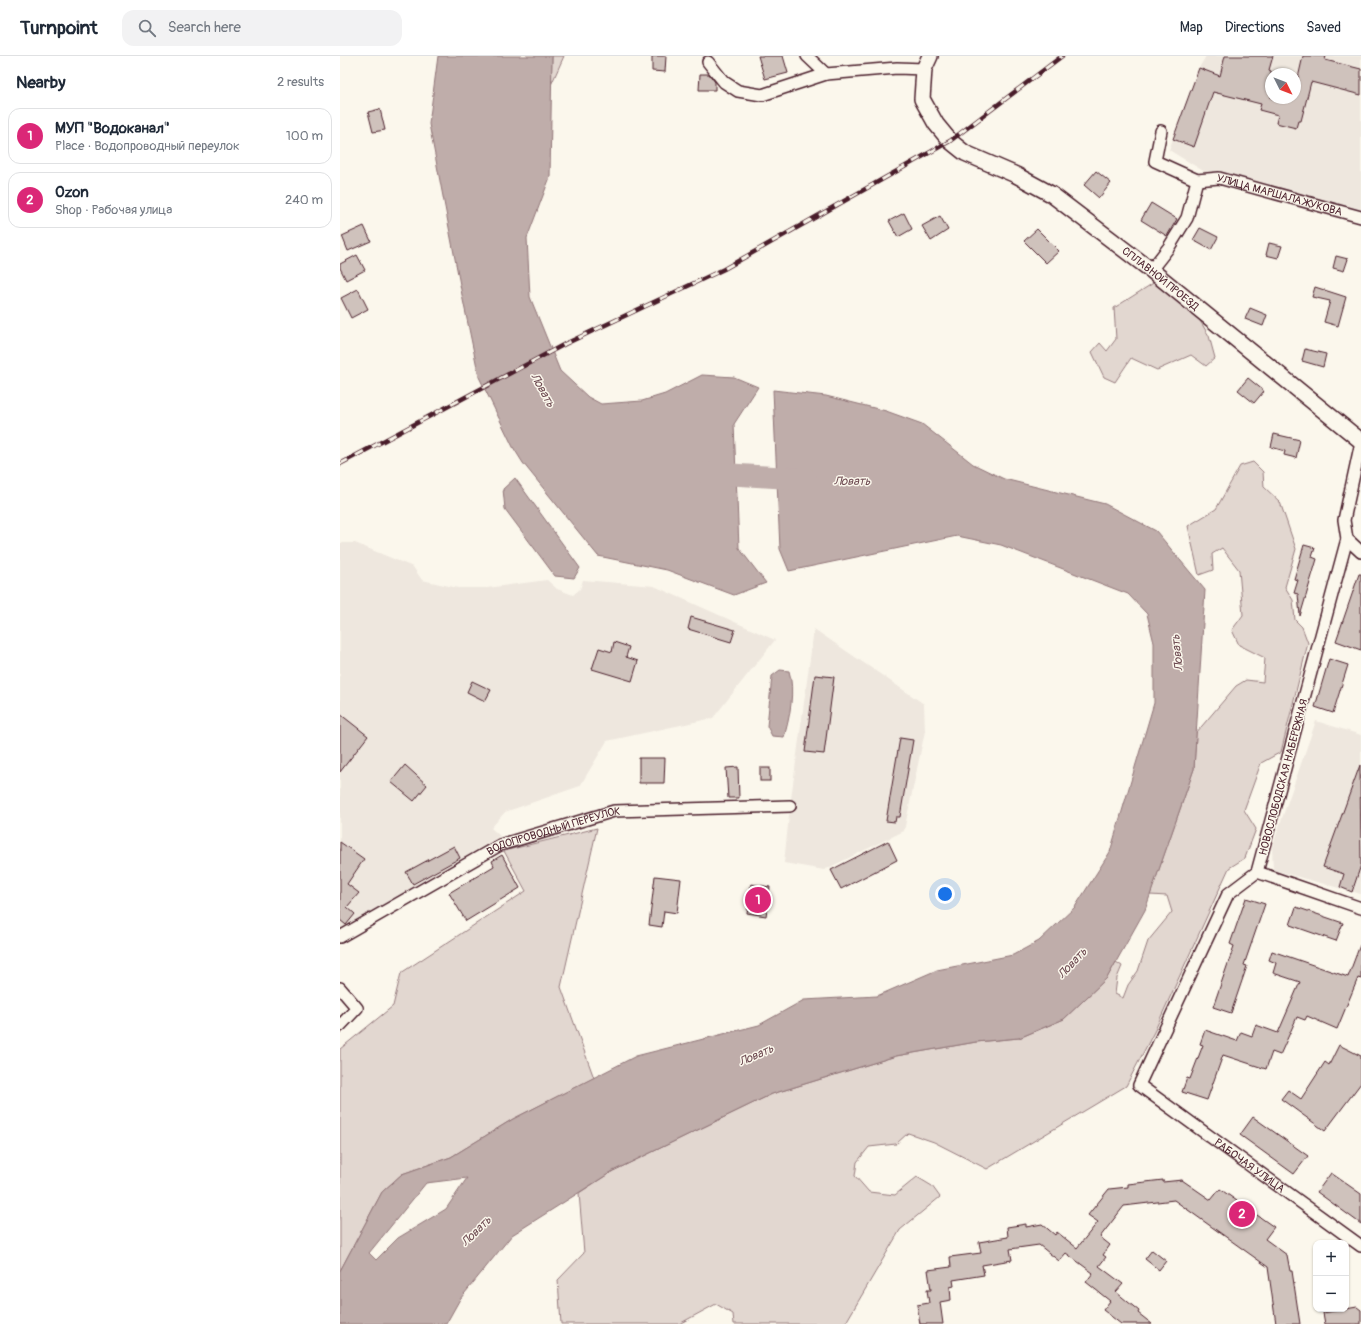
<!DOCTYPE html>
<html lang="en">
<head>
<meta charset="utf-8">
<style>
	body { margin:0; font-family:Pangolin,sans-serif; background:#f2f2f3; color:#1f2937 }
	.controls { position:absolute; right:12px; bottom:12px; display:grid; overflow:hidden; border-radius:8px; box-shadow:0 1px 3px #0004 }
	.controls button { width:36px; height:36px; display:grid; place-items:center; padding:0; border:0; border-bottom:1px solid #e0e1e3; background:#fff; color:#1f2937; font:20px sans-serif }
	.compass { position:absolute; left:925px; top:12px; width:36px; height:36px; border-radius:50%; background:#fff; box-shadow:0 1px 3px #0004; rotate:132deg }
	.you { position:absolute; left:605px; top:838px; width:14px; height:14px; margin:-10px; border:3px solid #fff; border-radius:50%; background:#1a73e8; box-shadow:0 0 0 6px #1a73e833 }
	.badge { display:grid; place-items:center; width:26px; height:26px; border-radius:50%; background:#db2777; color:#fff; font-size:13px; font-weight:700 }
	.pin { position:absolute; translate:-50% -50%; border:2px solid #fff; box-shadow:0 1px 4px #0006 }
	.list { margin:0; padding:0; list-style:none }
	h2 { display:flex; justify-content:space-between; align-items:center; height:52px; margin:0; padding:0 16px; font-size:17px }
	h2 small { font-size:13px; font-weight:400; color:#747a83 }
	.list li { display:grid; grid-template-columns:26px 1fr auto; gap:12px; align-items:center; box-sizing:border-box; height:56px; margin:0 8px 8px; padding:0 8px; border:1px solid #e0e1e3; border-radius:12px }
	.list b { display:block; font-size:15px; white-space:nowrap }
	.list p { margin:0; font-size:13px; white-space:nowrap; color:#747a83 }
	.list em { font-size:13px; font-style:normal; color:#747a83 }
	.icon { flex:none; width:22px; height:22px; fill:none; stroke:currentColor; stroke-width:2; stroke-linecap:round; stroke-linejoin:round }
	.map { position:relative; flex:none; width:1021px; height:1268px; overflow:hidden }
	header { display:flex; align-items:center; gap:24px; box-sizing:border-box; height:56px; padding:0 20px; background:#fff; border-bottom:1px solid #e0e1e3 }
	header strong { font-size:19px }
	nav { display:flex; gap:22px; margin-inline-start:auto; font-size:14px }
	.search { width:280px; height:36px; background:#f2f2f3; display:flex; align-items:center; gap:10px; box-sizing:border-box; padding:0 14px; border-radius:12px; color:#747a83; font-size:15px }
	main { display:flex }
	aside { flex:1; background:#fff }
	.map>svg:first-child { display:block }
	.built { fill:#eee7de; fill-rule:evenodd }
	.green { fill:#e2d7d0; stroke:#967b7e }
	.water { fill:#bfadaa; stroke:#907477; fill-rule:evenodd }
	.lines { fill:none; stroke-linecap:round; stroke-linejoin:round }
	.river { stroke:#bfadaa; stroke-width:22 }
	.building { fill:#cfc2bc; stroke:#4a1f2b }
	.street-casing { stroke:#4a1f2b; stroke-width:14 }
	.secondary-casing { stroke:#4a1f2b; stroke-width:18 }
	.street { stroke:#fbf7ec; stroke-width:11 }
	.secondary { stroke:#fbf7ec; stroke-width:15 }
	.rail-casing { stroke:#4a1f2b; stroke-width:4.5 }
	.rail { stroke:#fbf7ec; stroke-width:3; stroke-dasharray:9; stroke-linecap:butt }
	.labels { text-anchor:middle; stroke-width:3; stroke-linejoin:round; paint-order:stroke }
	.street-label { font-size:11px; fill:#4a1f2b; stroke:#fbf7ec }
	.water-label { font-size:12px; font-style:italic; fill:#6d4a51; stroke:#fbf7ec }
</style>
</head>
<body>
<header>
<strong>Turnpoint</strong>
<div class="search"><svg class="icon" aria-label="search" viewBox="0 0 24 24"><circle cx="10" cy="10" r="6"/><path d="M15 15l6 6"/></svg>Search here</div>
<nav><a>Map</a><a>Directions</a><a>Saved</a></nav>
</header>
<main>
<aside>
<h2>Nearby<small>2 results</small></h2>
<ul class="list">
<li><span class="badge">1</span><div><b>МУП &quot;Водоканал&quot;</b><p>Place · Водопроводный переулок</p></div><em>100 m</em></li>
<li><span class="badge">2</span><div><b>Ozon</b><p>Shop · Рабочая улица</p></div><em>240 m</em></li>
</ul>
</aside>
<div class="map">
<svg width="1021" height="1268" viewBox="0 0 1021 1268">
	<rect width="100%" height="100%" fill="#fbf7ec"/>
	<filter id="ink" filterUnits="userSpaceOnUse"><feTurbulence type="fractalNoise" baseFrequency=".025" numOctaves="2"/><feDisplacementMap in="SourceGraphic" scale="8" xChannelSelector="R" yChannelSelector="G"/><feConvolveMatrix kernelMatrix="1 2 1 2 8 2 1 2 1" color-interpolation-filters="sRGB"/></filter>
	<g filter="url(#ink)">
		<g class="built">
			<path d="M 866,0 L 1021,0 L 1021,158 L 865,116 L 829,94 L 859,12 ZM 931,18 L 955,18 L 955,42 L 931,42 Z"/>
			<path d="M 0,487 L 15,487 L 73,511 L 82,524 L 118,532 L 147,532 L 207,524 L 217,533 L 233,539 L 240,533 L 243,524 L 314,530 L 435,584 L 373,662 L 267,685 L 240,730 L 165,756 L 151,772 L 160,780 L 0,874 Z"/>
			<path d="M 474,573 L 584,648 L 585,675 L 564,775 L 484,814 L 444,807 L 450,750 Z"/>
			<path d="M 976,665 L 1021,679 L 1021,838 L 933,814 L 932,791 Z"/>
		</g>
		<g class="green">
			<path d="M 212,0 L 224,0 L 211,29 Z"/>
			<path d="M 815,226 L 859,263 L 869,280 L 875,302 L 866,310 L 851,299 L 817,314 L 791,302 L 775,326 L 764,321 L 752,296 L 760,287 L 767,295 L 776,283 L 774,252 Z"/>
			<path d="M 913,406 L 923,416 L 924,431 L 940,446 L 956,493 L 945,531 L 953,544 L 955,564 L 962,571 L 968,587 L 941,696 L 921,707 L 904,754 L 916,773 L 905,802 L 889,812 L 815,974 L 786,1030 L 647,1113 L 594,1086 L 568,1077 L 556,1088 L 529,1091 L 517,1106 L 515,1120 L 529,1136 L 555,1139 L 577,1121 L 592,1130 L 600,1141 L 560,1174 L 505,1268 L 394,1268 L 393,1258 L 376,1248 L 339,1268 L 221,1268 L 218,1224 L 244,1197 L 239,1137 L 273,1115 L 432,1038 L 556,1000 L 636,986 L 679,982 L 724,963 L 767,922 L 776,906 L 782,910 L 777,922 L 775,938 L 783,942 L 788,929 L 798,915 L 808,885 L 832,856 L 827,840 L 810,839 L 854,713 L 856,677 L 896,630 L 906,624 L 923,626 L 925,602 L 899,589 L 892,574 L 903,559 L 899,514 L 882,492 L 872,498 L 873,514 L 859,519 L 848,470 L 876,453 L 900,410 Z"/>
			<path d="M 257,772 L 221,931 L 254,1022 L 173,1063 L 111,1101 L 62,1118 L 42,1136 L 0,1215 L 0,993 L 53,950 L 61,917 L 186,835 L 164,795 Z"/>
		</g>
		<g class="water">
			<path d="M 98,0 L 212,0 L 210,121 L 187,182 L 190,241 L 220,315 L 248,341 L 261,348 L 302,345 L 325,338 L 362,319 L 394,321 L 418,331 L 394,368 L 399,492 L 426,527 L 394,539 L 327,514 L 258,500 L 183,407 L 173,391 L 139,321 L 122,239 L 89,68 Z"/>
			<path d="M 433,334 L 486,340 L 546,355 L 582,368 L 633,408 L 664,423 L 765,448 L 816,475 L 865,534 L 854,713 L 805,854 L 767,922 L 724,963 L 679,982 L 636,986 L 556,1000 L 432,1038 L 273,1115 L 172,1179 L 120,1243 L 106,1268 L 0,1268 L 0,1215 L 42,1136 L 62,1118 L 111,1101 L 173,1063 L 296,1000 L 419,969 L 464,944 L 537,940 L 597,914 L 673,899 L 699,885 L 735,851 L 770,796 L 814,647 L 814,587 L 807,558 L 788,538 L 661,489 L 617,480 L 449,515 L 440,493 ZM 127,1122 L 106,1153 L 58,1182 L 36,1204 L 29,1197 L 86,1127 Z"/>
			<path d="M 175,422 L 240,512 L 234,522 L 215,520 L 165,453 L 163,433 Z"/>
			<path d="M 440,614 L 449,615 C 455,634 450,661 444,681 L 432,680 L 427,670 L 432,620 Z"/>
		</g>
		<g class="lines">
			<path class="river" d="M 367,417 L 466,423"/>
		</g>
		<g class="building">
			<path d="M 312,0 L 326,0 L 325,16 L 312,15 Z"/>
			<path d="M 418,0 L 443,0 L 448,17 L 425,23 Z"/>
			<path d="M 885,0 L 933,0 L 929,14 L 931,15 L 931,42 L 955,42 L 955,21 L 958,22 L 963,0 L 986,0 L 985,4 L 1021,13 L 1021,39 L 971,26 L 961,65 L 958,65 L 956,72 L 936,67 L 938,59 L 919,54 L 921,48 L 873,36 L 854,91 L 833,83 L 859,12 L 880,20 Z"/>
			<path d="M 360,18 L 369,18 L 375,26 L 375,34 L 359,34 Z"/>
			<path d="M 40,53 L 45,74 L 33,76 L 28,56 Z"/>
			<path d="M 756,115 L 771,127 L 759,142 L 744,129 Z"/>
			<path d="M 811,147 L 837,163 L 827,180 L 801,164 Z"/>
			<path d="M 564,157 L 572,173 L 558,181 L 549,165 Z"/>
			<path d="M 600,160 L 608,174 L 591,185 L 582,170 Z"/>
			<path d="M 24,170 L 31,185 L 8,195 L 2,180 Z"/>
			<path d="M 860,172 L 878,181 L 871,194 L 853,184 Z"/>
			<path d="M 697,173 L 719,195 L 706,207 L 684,185 Z"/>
			<path d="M 929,187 L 942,190 L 938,202 L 926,199 Z"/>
			<path d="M 17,199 L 25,214 L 6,224 L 0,212 L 0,208 Z"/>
			<path d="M 996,200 L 1008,203 L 1004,215 L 993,212 Z"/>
			<path d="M 975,231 L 1006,241 L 998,270 L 984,266 L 990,245 L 972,241 Z"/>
			<path d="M 18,233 L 28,253 L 11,262 L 1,242 Z"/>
			<path d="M 910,252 L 927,259 L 923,270 L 905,263 Z"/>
			<path d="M 965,293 L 986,298 L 983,311 L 962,305 Z"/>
			<path d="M 908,322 L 924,335 L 914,347 L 898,334 Z"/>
			<path d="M 934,378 L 960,384 L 956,402 L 944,399 L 945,395 L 931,391 Z"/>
			<path d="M 964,489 L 975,492 L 972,501 L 977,503 L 960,560 L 958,538 L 954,537 L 958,524 L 954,523 Z"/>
			<path d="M 1019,518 L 1021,518 L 1021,594 L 996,585 Z"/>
			<path d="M 351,561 L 395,574 L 391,586 L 348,573 Z"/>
			<path d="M 274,586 L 289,591 L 286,601 L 298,605 L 292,625 L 252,613 L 259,592 L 272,596 Z"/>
			<path d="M 989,603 L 1008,609 L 993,657 L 975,651 Z"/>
			<path d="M 475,619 L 494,621 L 484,698 L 465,696 Z"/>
			<path d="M 132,625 L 151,634 L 145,645 L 127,636 Z"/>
			<path d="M 0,658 L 28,680 L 0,716 Z"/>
			<path d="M 560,682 L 573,684 L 560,761 L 556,761 L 555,766 L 546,765 Z"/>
			<path d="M 299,702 L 325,702 L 324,727 L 299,727 Z"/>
			<path d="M 65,709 L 87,729 L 74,745 L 51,726 Z"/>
			<path d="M 1020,709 L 1021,809 L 1012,836 L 1000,831 L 1004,818 L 983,811 Z"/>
			<path d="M 398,711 L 399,742 L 388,742 L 386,712 Z"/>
			<rect x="420" y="712" width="10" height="13"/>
			<path d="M 548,785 L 557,804 L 501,833 L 491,814 Z"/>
			<path d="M 0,786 L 24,803 L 7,828 L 19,837 L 7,851 L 15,858 L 6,869 L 0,864 Z"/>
			<path d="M 114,790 L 120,802 L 73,828 L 66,816 Z"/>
			<path d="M 162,799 L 180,832 L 126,865 L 109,837 L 154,810 L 152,805 Z"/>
			<path d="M 315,820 L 341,823 L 337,857 L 324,855 L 322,871 L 309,869 Z"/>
			<path d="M 411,828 L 430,831 L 426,860 L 407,857 Z"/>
			<path d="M 906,842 L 925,848 L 904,909 L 907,910 L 891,957 L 873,951 L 894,890 L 890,888 Z"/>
			<path d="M 956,851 L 1003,867 L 996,885 L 950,869 Z"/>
			<path d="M 1020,889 L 1021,890 L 1021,923 L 1018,922 L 997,973 L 967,960 L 965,964 L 957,961 L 940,999 L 932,996 L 926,1013 L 883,999 L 867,1044 L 842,1036 L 847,1022 L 850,1023 L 863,989 L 860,988 L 865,974 L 897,985 L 901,976 L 912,980 L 916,969 L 938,977 L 960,926 L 933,917 L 936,907 L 929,904 L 932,895 L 1008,921 Z"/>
			<path d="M 999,989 L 1021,1000 L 1021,1027 L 985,1075 L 941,1043 L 948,1034 L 961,1043 L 985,1006 L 989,1009 Z"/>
			<path d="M 913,1061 L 968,1100 L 954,1118 L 900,1079 Z"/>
			<path d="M 991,1117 L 1021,1138 L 1021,1168 L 977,1136 Z"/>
			<path d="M 823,1124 L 823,1126 L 842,1124 L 871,1144 L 880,1133 L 934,1171 L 925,1183 L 947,1199 L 950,1215 L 952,1215 L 960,1268 L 936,1268 L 928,1211 L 834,1144 L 784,1150 L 760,1181 L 770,1189 L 763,1199 L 766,1201 L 759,1210 L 783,1228 L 776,1236 L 799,1255 L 798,1257 L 812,1268 L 781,1268 L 763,1254 L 770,1245 L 746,1226 L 753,1217 L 726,1197 L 719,1205 L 699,1189 L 670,1193 L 672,1204 L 642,1209 L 644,1219 L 613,1224 L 614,1230 L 610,1231 L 611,1244 L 600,1246 L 603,1268 L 580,1268 L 577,1249 L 589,1247 L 587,1234 L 591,1234 L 588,1214 L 611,1211 L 610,1201 L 641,1197 L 639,1186 L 668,1181 L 667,1171 L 686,1168 L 686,1171 L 702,1168 L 715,1179 L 717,1176 L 737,1192 L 758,1166 L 748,1159 L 769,1133 L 788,1131 L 788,1128 Z"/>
			<path d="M 812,1194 L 826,1205 L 819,1214 L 805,1203 Z"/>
			<path d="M 1017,1251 L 1021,1254 L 1021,1268 L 985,1268 L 983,1257 Z"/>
		</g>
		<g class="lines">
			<defs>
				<g id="street">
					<path d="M 467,0 L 486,18"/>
					<path d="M 368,6 L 384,26 L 398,35 L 422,39 L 486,18 L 557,12 L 584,13"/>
					<path id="s1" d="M 857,124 L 879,122 L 1021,161"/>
					<path d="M 811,214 L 829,191 L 847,162 L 857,124 L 815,105 L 821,75"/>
					<path id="s2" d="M 1021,386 L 1004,464 L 1007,483 L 917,816 L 888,838 L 799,1029 L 1021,1190"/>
					<path d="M 1007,483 L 1021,496"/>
					<path d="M 917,816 L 1021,852"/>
					<path id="s3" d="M 0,881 L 160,789 L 274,755 L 450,750"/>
					<path d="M 0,932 L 17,952 L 0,970"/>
				</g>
				<g id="secondary">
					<path id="s4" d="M 590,0 L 584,13 L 582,43 L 596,68 L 610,85 L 625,97 L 676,119 L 711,138 L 811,214 L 1021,385"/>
				</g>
			</defs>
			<use href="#street" class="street-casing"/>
			<use href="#secondary" class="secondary-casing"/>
			<use href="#street" class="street"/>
			<use href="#secondary" class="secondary"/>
			<defs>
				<path id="rail" d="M 0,408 L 225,288 L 384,213 L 610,85 L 722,0"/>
			</defs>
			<use href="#rail" class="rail-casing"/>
			<use href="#rail" class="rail"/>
		</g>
	</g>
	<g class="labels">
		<g class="street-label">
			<text dy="4" stroke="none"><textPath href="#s1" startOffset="85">УЛИЦА МАРШАЛА ЖУКОВА</textPath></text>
			<text dy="4" stroke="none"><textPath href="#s4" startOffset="348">СПЛАВНОЙ ПРОЕЗД</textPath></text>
			<text transform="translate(943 721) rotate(-75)" y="4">НОВОСЛОБОДСКАЯ НАБЕРЕЖНАЯ</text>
			<text dy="4" stroke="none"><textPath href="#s3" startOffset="240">ВОДОПРОВОДНЫЙ ПЕРЕУЛОК</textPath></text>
			<text dy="4" stroke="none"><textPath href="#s2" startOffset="828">РАБОЧАЯ УЛИЦА</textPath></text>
		</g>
		<g class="water-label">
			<text transform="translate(203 334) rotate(61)" y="4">Ловать</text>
			<text x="512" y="429">Ловать</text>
			<text transform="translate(837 597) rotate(-96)" y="4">Ловать</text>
			<text transform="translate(732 907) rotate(-47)" y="4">Ловать</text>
			<text transform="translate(416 999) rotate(-24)" y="4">Ловать</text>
			<text transform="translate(136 1175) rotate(-45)" y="4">Ловать</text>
		</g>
	</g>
</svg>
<div class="controls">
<button>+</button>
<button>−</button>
</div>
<svg class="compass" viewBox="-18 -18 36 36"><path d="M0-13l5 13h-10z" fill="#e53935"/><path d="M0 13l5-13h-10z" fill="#747a83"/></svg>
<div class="you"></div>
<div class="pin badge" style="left:418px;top:844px">1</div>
<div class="pin badge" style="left:902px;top:1158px">2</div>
</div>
</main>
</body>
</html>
